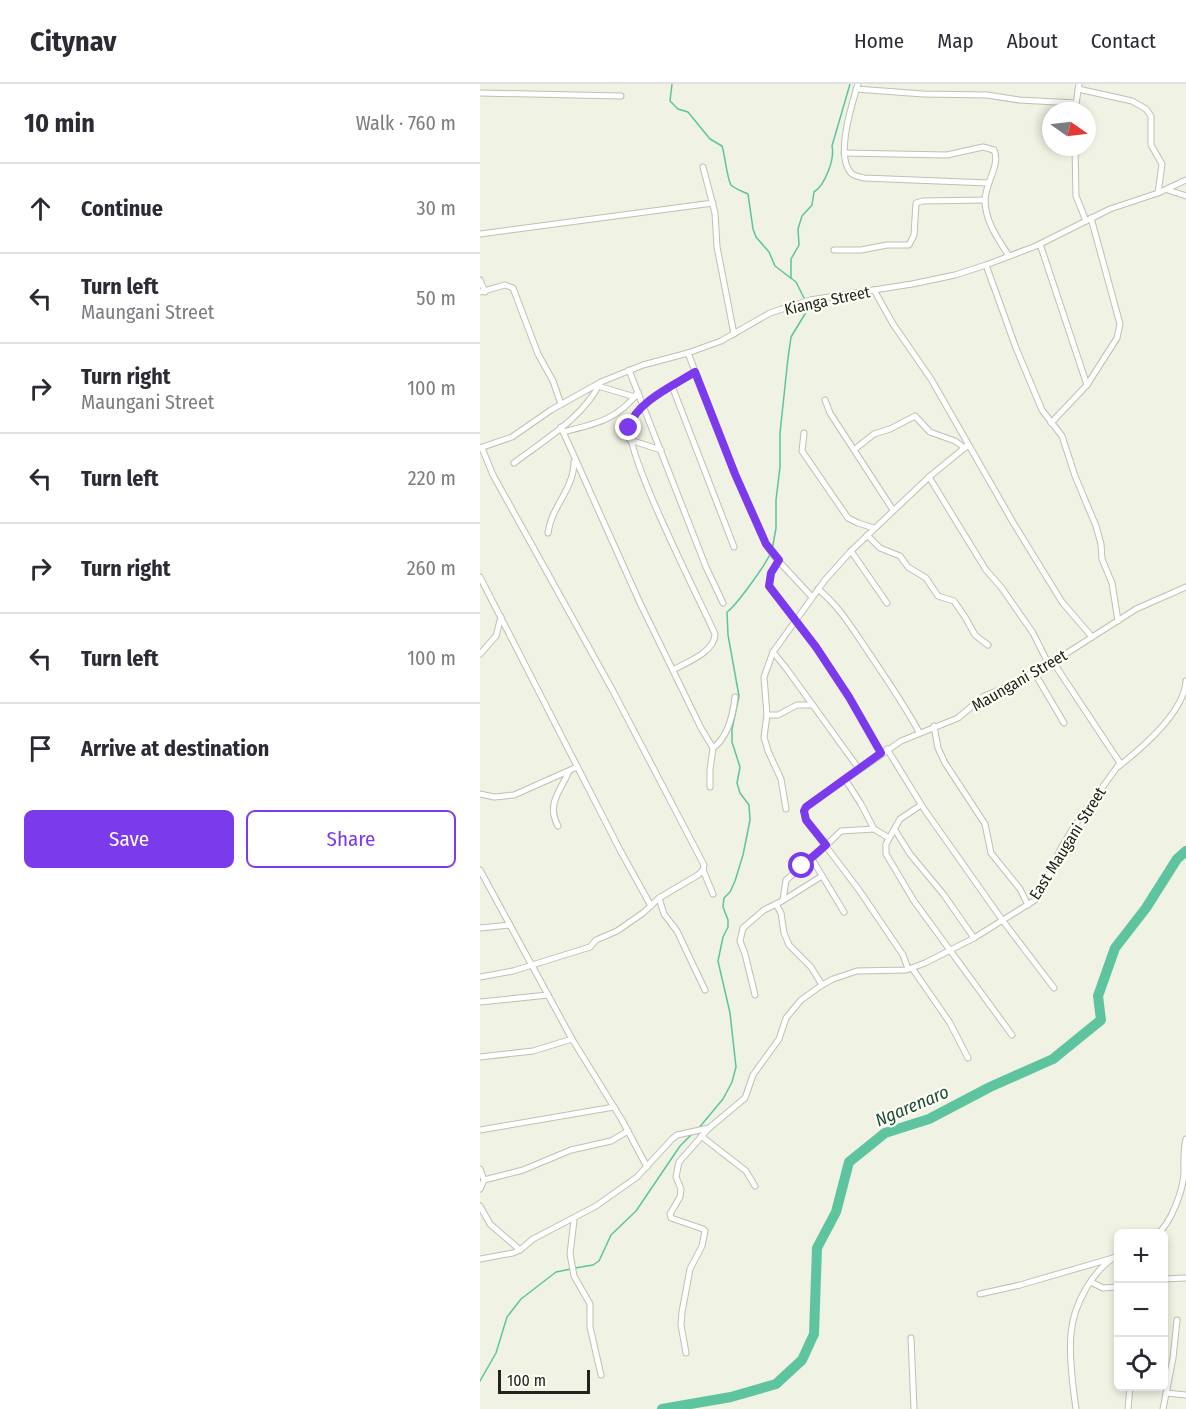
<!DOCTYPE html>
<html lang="en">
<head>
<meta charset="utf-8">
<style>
	body { margin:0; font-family:"Fira Sans Condensed",sans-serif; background:#f2f2f3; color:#2b2b33 }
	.controls { position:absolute; right:18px; bottom:18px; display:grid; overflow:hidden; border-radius:9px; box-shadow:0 3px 9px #0003 }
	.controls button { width:54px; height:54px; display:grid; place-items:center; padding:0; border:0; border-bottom:2px solid #e1e1e2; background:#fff; color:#2b2b33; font:30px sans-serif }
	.compass { position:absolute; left:562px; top:18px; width:54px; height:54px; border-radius:50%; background:#fff; box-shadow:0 3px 9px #0003; rotate:104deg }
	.scale { position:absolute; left:18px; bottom:15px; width:92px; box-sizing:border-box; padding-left:6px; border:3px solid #23231e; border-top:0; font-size:16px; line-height:21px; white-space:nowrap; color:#23231e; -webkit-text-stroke:4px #fefff6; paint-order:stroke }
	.stop { position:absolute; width:18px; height:18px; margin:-14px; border:4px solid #7c3aed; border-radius:50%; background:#fff }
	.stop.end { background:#7c3aed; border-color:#fff; box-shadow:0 2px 6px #0008 }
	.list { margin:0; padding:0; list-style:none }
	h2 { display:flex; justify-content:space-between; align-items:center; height:78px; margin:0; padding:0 24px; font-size:26px }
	h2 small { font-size:20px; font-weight:400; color:#7c7c81 }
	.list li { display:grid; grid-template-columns:39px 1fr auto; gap:18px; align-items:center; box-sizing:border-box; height:90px; padding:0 24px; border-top:2px solid #e1e1e2 }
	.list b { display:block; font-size:22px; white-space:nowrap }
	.list p { margin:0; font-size:20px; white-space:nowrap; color:#7c7c81 }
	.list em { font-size:20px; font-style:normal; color:#7c7c81 }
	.actions { display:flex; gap:12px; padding:18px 24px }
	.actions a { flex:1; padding:14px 0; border:2px solid #7c3aed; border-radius:9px; text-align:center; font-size:21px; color:#7c3aed }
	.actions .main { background:#7c3aed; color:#fff }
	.icon { flex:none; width:33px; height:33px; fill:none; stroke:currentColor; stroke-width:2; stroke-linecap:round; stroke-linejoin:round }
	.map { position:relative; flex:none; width:706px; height:1325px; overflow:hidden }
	header { display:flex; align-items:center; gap:36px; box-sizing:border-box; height:84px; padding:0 30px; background:#fff; border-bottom:2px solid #e1e1e2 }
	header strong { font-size:28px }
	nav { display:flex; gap:33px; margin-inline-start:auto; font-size:21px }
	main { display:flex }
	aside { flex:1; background:#fff }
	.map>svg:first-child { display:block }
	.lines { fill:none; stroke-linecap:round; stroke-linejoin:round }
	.stream { stroke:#5ec49f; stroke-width:1.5 }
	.river { stroke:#5ec49f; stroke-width:10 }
	.minor-casing { stroke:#bec1b2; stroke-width:7 }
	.minor { stroke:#fff; stroke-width:5 }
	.route { stroke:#7c3aed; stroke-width:8 }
	.labels { text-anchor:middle; stroke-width:4.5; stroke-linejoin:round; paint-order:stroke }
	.street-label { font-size:16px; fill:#23231e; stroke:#fefff6 }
	.water-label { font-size:18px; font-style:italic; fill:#1f4b3b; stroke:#fefff6 }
</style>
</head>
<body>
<header>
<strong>Citynav</strong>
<nav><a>Home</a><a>Map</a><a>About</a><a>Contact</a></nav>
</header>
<main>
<aside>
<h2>10 min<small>Walk · 760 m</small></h2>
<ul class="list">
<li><svg class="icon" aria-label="ahead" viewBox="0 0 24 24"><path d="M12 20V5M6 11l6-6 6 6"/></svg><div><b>Continue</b></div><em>30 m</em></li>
<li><svg class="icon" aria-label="left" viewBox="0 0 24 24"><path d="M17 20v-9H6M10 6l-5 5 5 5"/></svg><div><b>Turn left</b><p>Maungani Street</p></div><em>50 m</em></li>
<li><svg class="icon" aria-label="right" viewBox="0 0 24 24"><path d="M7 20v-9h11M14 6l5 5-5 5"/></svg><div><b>Turn right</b><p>Maungani Street</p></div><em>100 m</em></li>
<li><svg class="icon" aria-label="left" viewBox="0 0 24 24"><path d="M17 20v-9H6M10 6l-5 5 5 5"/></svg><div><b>Turn left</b></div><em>220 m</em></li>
<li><svg class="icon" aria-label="right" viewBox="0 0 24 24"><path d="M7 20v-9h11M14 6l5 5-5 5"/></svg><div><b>Turn right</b></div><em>260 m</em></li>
<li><svg class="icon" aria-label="left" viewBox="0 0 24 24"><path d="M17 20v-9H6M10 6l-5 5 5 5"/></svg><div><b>Turn left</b></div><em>100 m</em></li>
<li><svg class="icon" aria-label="arrive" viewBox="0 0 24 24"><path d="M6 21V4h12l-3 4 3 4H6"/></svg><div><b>Arrive at destination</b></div></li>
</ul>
<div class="actions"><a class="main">Save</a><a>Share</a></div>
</aside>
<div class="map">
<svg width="706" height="1325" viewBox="0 0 706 1325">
	<rect width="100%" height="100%" fill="#f0f2e3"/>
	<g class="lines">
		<g class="stream">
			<path d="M 192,0 L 190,17 L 198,25 L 208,28 L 230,55 L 242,62 C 245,71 247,95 251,101 C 255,105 264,108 268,110 L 273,145 L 276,153 L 289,168 L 295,182 L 316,198 L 324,214"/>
			<path d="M 311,194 L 311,175 L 319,161 L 318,145 L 322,132 L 332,121 L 334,108 C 345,101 355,75 352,62 L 370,0"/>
			<path d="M 292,466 L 296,444 L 296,416 L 300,383 L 300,349 L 308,274 L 311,253 L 328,225 L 326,219"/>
			<path d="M 218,1045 L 243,1015 L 252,998 L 256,983 L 250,929 L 238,877 L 243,853 L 248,843 L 248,836 L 243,823 L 244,814 L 250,808 L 255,797 L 263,771 L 270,736 L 269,721 L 260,709 L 257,699 L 260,683 L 252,658 L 252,645 L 259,612 L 248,551 L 247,528 C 256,522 286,480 290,470"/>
			<path d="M 95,1184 L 113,1181 L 119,1177 L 131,1151 L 156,1127 L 200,1062 L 212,1050"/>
			<path d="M 0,1297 L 16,1269 L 27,1233 L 41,1215 L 76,1188 L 91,1185"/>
		</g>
		<path class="river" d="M 182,1325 L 251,1313 L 296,1300 L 322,1276 L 334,1250 L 337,1164 L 356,1128 L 369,1078 L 405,1049 L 449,1035 L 510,1003 L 573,975 L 621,936 L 618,912 L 635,864 L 666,824 L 697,775 L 706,767"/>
		<defs>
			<g id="minor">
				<path d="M 378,0 C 372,20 355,72 371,89 C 374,92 380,93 384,94 L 508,99"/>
				<path d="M 376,5 L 443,10 L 507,11 L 539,16 L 595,19"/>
				<path d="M 598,5 L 652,17 L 666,25 L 671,32 L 671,61 L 682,80 L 678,109"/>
				<path d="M 0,9 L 141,12"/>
				<path d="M 595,27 L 599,0"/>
				<path d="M 595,63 L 596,112 L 606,137"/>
				<path d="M 364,69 L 467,71 L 503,63 L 514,66 C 521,80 505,100 505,116 C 505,137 518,155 529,172"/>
				<path d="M 223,83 L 235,129 L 237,163 L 254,250"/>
				<path d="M 688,106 L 706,112"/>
				<path d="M 0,150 L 233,119"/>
				<path d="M 560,160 L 607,301"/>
				<path d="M 354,166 L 381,166 L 407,161 L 429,161 L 434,151 L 436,119 L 443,117 L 505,116"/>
				<path d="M 506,181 L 536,264 L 562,326 L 582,352 L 595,392 L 616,442 L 621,460 L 622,475 L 632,499 L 638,537"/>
				<path d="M 0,196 L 5,208"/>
				<path d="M 394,206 L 413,240 L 451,295 L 534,440 L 582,518 L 612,553"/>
				<path d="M 0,208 L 25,201 L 33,204 L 58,270 L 73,297 L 81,320"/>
				<path d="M 208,269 L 255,390 L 286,460 L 293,471 L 332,513"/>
				<path d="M 149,286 L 226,483 L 243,519"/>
				<path d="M 118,302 L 155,313"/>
				<path d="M 192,302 L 254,463"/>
				<path d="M 345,316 L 350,329 L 413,426"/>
				<path d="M 571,339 L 607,301 L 637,254 L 640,240 L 611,134"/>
				<path d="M 81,343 L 160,519 L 221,644 L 233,664"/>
				<path d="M 83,348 C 115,340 138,336 158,308"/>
				<path d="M 324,349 L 322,367 L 368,434 L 378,439 L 394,444"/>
				<path d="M 150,356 L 181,366"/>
				<path d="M 0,364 L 32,353 L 71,326 L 121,298 L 163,281 L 208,269 L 241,257 L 290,229 L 330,216 L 432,200 L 475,191 L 506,181 L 556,162 L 630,125 L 678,109 L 706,96"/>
				<path d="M 375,365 L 394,350 L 410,345 L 435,332 L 450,348 L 475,357 L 485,364"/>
				<path d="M 34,379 C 64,356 103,334 120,299"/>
				<path d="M 449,393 L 506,486 L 521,503 L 553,549 L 569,581"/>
				<path d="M 68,449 C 71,423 94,405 94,378"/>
				<path d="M 387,451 L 400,464 L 420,472 L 428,483 L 446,494 L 458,512 L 474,517 L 485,533 L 495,551 L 508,561"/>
				<path d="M 371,467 L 407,519"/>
				<path d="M 299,476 L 291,489 L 289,502 L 336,563 L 369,613 L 401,669"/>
				<path d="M 0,493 L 140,766 L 171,822"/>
				<path d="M 338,505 C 359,522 372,544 387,566 C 405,593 424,620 439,648"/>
				<path d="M 293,568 L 306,584 L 379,685"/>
				<path d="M 0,570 L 16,552 L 21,533"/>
				<path d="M 193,586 C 207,578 235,568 235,550 C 220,516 141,363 150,338 C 157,320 198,299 215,288"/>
				<path d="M 554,588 L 584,639"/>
				<path d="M 287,631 L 298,631 L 317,621 L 333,621"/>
				<path d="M 454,642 L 458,664 L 465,679 L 505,740 L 511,769 L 540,805 L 548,821"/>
				<path d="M 407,665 L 444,725 L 523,837 L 574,904"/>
				<path d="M 639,682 C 662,664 704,628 706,597"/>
				<path d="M 365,695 L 381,720 L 394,745 L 409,754"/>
				<path d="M 230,703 L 230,686 L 233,664 C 248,653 253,631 255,613"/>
				<path d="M 0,710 L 14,713 L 34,711 L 97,683"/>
				<path d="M 441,721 L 420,735 L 406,760 L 406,770 L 434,817 L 532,951"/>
				<path d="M 306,725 L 301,695 L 288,667 L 284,653 L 287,631 L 284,593 L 293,568 L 345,496 L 371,467 L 449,393 L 488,361"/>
				<path d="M 78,742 C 66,720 80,708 89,687"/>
				<path d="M 415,746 L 430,770 L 464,811 L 494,854"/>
				<path d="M 332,775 L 364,828"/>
				<path d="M 0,786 L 92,955 L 142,1036 L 167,1083"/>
				<path d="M 223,786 L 233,810"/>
				<path d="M 179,814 L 184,830 L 197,847 L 225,906"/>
				<path d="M 303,816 L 306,796 L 332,775 L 361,747 L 394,745"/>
				<path d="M 296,820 L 301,829 L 304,849 L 309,861 L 331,883 L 342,901"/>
				<path d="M 0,844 L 30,841"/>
				<path d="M 432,884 L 470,939 L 488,974"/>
				<path d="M 428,885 L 423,871 L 379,806 L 326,736 L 324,727 L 326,723 L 421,657 L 478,634 L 504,612 L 524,604 L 573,578 L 656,525 L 706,503"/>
				<path d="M 0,893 L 33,887 L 110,863 L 116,856 L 137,847 L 163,829 L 179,814 L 218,791 L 223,786 L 224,781 L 133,607 L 13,391 L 2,364"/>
				<path d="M 275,911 L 265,870 L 260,857 L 263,844 L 284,826 L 302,817 L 342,792"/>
				<path d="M 0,918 L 68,911"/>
				<path d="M 0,973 L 53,967 L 92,955"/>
				<path d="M 0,1046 L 134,1023"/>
				<path d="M 221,1052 L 266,1087 L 275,1102"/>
				<path d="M 0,1085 L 4,1096 L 0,1105"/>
				<path d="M 4,1096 L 43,1086 L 91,1066 L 131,1057 L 148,1047"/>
				<path d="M 0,1122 L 10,1140 L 40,1166"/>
				<path d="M 94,1136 L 90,1170 L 94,1192 L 110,1220 L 110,1243 L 121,1291"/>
				<path d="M 677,1150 C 691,1140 703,1106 704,1089 C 704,1077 703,1067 706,1055"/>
				<path d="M 0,1175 L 33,1169 L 40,1166 L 53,1155 L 116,1122 L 157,1093 L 192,1055 L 197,1051 L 229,1044 L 265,1014 L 273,991 L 299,955 L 306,934 L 321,916 L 342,901 L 353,895 L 377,887 L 426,886 L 445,879 L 494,854 L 555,816 L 564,802 L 580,766 L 593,744 L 640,679 L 573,578"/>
				<path d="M 684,1195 L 706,1194"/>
				<path d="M 611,1198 L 623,1204 L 638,1203"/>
				<path d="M 500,1210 L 540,1201 L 633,1174"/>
				<path d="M 431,1254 L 434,1325"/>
				<path d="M 206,1269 L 201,1241 L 202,1228 L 210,1185 L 222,1162 L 225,1147 L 223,1145 L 194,1135 L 191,1134 L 190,1130 L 200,1113 L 201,1105 L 196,1093 L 199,1078 L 229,1044"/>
				<path d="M 686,1309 L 706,1311"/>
				<path d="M 596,1325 C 593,1304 589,1270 591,1250 C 593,1221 613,1185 638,1171"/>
				<path d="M 648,1325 L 650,1302"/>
				<path d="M 683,1325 L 693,1274 L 697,1236"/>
			</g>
		</defs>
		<use href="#minor" class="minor-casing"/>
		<use href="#minor" class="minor"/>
	</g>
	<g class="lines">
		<path class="route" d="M 149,344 C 154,319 194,301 215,288 L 255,390 L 286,460 L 299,476 L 291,489 L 289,502 L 336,563 L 369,613 L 401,669 L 326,723 L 324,727 L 326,736 L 346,761 L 322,782"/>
	</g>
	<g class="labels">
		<g class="street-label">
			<text transform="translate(347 216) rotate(-12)" y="6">Kianga Street</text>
			<text transform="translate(539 596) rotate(-30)" y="6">Maungani Street</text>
			<text transform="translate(587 759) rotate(-58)" y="6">East Maugani Street</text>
		</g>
		<g class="water-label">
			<text transform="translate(432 1022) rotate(-23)" y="6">Ngarenaro</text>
		</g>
	</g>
</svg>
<div class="controls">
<button>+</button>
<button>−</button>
<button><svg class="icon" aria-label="locate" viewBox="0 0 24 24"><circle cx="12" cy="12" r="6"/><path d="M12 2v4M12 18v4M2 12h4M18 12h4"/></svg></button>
</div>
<svg class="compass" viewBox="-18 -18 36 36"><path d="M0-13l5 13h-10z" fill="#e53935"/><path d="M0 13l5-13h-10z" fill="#7c7c81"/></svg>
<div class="scale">100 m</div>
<div class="stop" style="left:322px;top:782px"></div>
<div class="stop end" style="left:149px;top:344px"></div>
</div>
</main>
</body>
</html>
